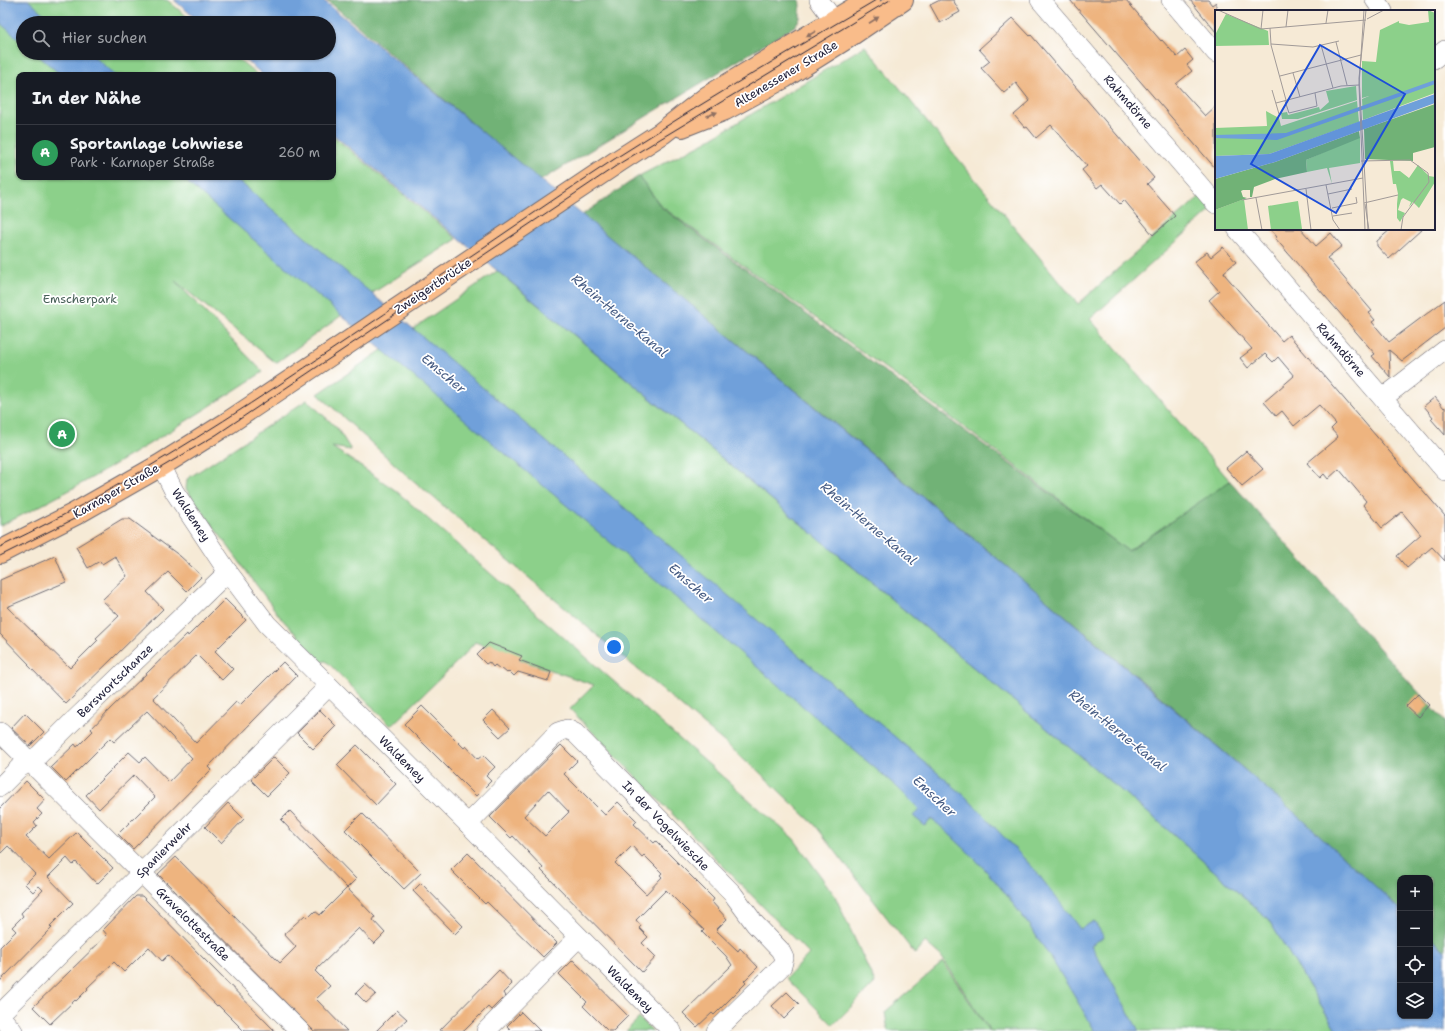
<!DOCTYPE html>
<html lang="de">
<head>
<meta charset="utf-8">
<style>
	body { margin:0; font-family:"Shantell Sans",sans-serif; background:#242831; color:#f1f3f6 }
	.controls { position:absolute; right:12px; bottom:12px; display:grid; overflow:hidden; border-radius:8px; box-shadow:0 1px 3px #0004 }
	.controls button { width:36px; height:36px; display:grid; place-items:center; padding:0; border:0; border-bottom:1px solid #363941; background:#171b24; color:#f1f3f6; font:20px sans-serif }
	.you { position:absolute; left:614px; top:647px; width:14px; height:14px; margin:-10px; border:3px solid #fff; border-radius:50%; background:#1a73e8; box-shadow:0 0 0 6px #1a73e833 }
	.badge { display:grid; place-items:center; width:26px; height:26px; border-radius:50%; background:#d1495b; color:#fff; font-size:13px; font-weight:700 }
	.pin { position:absolute; translate:-50% -50%; border:2px solid #fff; box-shadow:0 1px 4px #0006 }
	.list { margin:0; padding:0; list-style:none }
	h2 { display:flex; justify-content:space-between; align-items:center; height:52px; margin:0; padding:0 16px; font-size:17px }
	h2 small { font-size:13px; font-weight:400; color:#9ea1a6 }
	.list li { display:grid; grid-template-columns:26px 1fr auto; gap:12px; align-items:center; box-sizing:border-box; height:56px; padding:0 16px; border-top:1px solid #363941 }
	.list b { display:block; font-size:15px; white-space:nowrap }
	.list p { margin:0; font-size:13px; white-space:nowrap; color:#9ea1a6 }
	.list em { font-size:13px; font-style:normal; color:#9ea1a6 }
	.icon { flex:none; width:22px; height:22px; fill:none; stroke:currentColor; stroke-width:2; stroke-linecap:round; stroke-linejoin:round }
	.map { position:relative; flex:none; width:1445px; height:1031px; overflow:hidden }
	.search { position:absolute; background:#171b24; box-shadow:0 1px 3px #0004; left:16px; top:16px; width:320px; height:44px; display:flex; align-items:center; gap:10px; box-sizing:border-box; padding:0 14px; border-radius:22px; color:#9ea1a6; font-size:15px }
	.panel { position:absolute; background:#171b24; box-shadow:0 1px 3px #0004; left:16px; top:72px; width:320px; height:108px; border-radius:8px }
	.map>svg:first-child { display:block }
	.green { fill:#8cd08a; stroke:#577962 }
	.forest { fill:#71b276; stroke:#4a6a58 }
	.water { fill:#6fa0da; stroke:#48618a }
	.building { fill:#eeb47f; fill-rule:evenodd }
	.lines { fill:none; stroke-linecap:round; stroke-linejoin:round }
	.minor-casing { stroke:#6c6871; stroke-width:20 }
	.major-casing { stroke:#6c6871; stroke-width:24 }
	.minor { stroke:#fff; stroke-width:19 }
	.major { stroke:#f9bc8a; stroke-width:22 }
	.tram { stroke:#22223b; stroke-width:1 }
	.oneway { fill:#8e6f62 }
	.labels { text-anchor:middle; stroke-width:3.5; stroke-linejoin:round; paint-order:stroke }
	.street-label { font-size:12px; fill:#22223b; stroke:#fff }
	.park-label { font-size:12px; fill:#475f57; stroke:#fff }
	.water-label { font-size:13px; font-style:italic; fill:#455b83; stroke:#fff }
	.inset-road { fill:none; stroke:#a19a98; stroke-width:1 }
	.view { fill:#1d4ed8; fill-opacity:0.15; stroke:#1d4ed8; stroke-width:2 }
	.inset-edge { fill:none; stroke:#22223b; stroke-width:2 }
</style>
</head>
<body>
<div class="map">
<svg width="1445" height="1031" viewBox="0 0 1445 1031">
	<rect width="100%" height="100%" fill="#fff"/>
	<filter id="ink" filterUnits="userSpaceOnUse"><feTurbulence type="fractalNoise" baseFrequency=".025" numOctaves="2"/><feDisplacementMap in="SourceGraphic" scale="8" xChannelSelector="R" yChannelSelector="G"/><feConvolveMatrix kernelMatrix="1 2 1 2 8 2 1 2 1" color-interpolation-filters="sRGB"/></filter>
	<filter id="wash" filterUnits="userSpaceOnUse"><feTurbulence type="fractalNoise" baseFrequency=".012" numOctaves="4" result="noise"/><feDisplacementMap in="SourceGraphic" scale="16" xChannelSelector="R" yChannelSelector="G"/><feGaussianBlur stdDeviation="0.9" result="paint"/><feColorMatrix in="noise" values="0 0 0 0 0 0 0 0 0 0 0 0 0 0 0 0 0 1.4 0 .05"/><feComposite in="paint" operator="in"/></filter>
	<g filter="url(#wash)">
		<rect width="100%" height="100%" fill="#f6ead6"/>
		<g class="green">
			<path d="M 0,0 L 167,0 L 195,23 L 23,23 L 23,53 L 231,53 L 258,75 L 19,75 L 19,177 L 333,177 L 333,136 L 457,239 L 371,294 L 276,363 L 175,281 L 263,372 C 178,427 92,482 0,526 Z"/>
			<path d="M 865,46 L 1078,304 L 1205,192 L 1216,206 L 1090,319 L 1230,481 L 1128,551 L 900,379 L 661,206 L 639,176 L 705,142 Z"/>
			<path d="M 497,271 L 1159,822 L 1268,919 L 1337,1031 L 990,1031 L 941,956 L 925,942 L 915,954 L 815,825 L 756,769 L 402,471 L 318,394 Z"/>
			<path d="M 307,400 L 337,428 L 351,450 L 332,447 L 395,490 L 794,839 L 835,896 L 875,983 L 833,1025 L 786,978 L 809,954 L 570,709 L 594,685 L 527,662 L 475,642 L 463,656 L 391,726 L 326,661 L 322,662 L 280,617 L 186,489 L 187,479 Z"/>
			<path d="M 943,962 L 989,1031 L 888,1031 L 885,1012 Z"/>
			<path d="M 639,1018 L 653,1031 L 626,1031 Z"/>
		</g>
		<g class="forest">
			<path d="M 327,0 L 800,0 L 800,18 L 795,26 L 540,181 Z"/>
			<path d="M 639,176 L 661,207 L 1128,551 L 1230,481 L 1445,722 L 1445,951 L 1430,936 L 1430,878 L 1400,878 L 1400,909 C 1136,667 857,443 582,215 Z"/>
		</g>
		<g class="water">
			<path d="M 0,0 L 28,0 L 54,23 L 23,23 L 23,43 L 0,23 Z"/>
			<path d="M 174,0 L 323,0 L 1029,585 L 1303,820 L 1400,909 L 1400,1016 L 1430,1016 L 1430,937 L 1445,951 L 1445,1031 L 1337,1031 L 1268,919 L 1159,822 L 333,134 L 333,75 L 263,75 L 237,53 L 329,53 L 329,23 L 201,23 Z"/>
			<path d="M 35,53 L 90,53 L 115,75 L 61,75 Z"/>
			<path d="M 181,177 L 234,177 L 966,797 L 1035,870 L 1080,929 L 1094,921 L 1104,937 L 1091,945 L 1139,1031 L 1095,1031 C 1057,967 1019,901 965,849 C 954,839 943,827 931,819 L 925,826 L 913,816 L 919,810 L 918,808 L 897,787 L 694,613 L 342,316 Z"/>
		</g>
		<g id="blocks">
			<g class="building">
				<path d="M 940,0 L 953,0 L 960,12 L 940,23 L 930,5 Z"/>
				<path d="M 1070,0 L 1126,0 L 1161,41 L 1162,40 L 1177,57 L 1185,50 L 1193,60 L 1187,65 L 1192,71 L 1176,84 L 1205,116 L 1216,106 L 1216,169 Z"/>
				<path d="M 1190,0 L 1208,0 L 1212,5 L 1216,2 L 1216,32 Z"/>
				<path d="M 1013,18 L 1030,36 L 1031,35 L 1154,178 L 1147,184 L 1175,216 L 1153,235 L 1124,200 L 1120,204 L 1102,184 L 1097,188 L 1082,170 L 1087,166 L 1051,125 L 1036,138 L 1027,127 L 1025,128 L 1014,115 L 1030,101 L 1016,83 L 1004,93 L 981,68 L 990,61 L 979,49 Z"/>
				<path d="M 1270,229 L 1301,229 L 1316,246 L 1331,233 L 1342,246 L 1327,258 L 1372,311 L 1369,313 L 1375,320 L 1372,322 L 1389,342 L 1445,300 L 1445,328 L 1402,361 L 1389,350 L 1390,377 L 1372,356 L 1375,354 L 1275,238 L 1277,237 Z"/>
				<path d="M 1391,229 L 1422,229 L 1389,259 L 1377,246 L 1377,241 Z"/>
				<path d="M 1223,247 L 1236,262 L 1224,272 L 1225,275 L 1282,341 L 1289,335 L 1445,516 L 1445,561 L 1432,547 L 1407,568 L 1397,556 L 1421,535 L 1402,512 L 1382,528 L 1363,505 L 1366,501 L 1339,469 L 1328,479 L 1324,474 L 1320,478 L 1307,463 L 1338,437 L 1331,429 L 1336,424 L 1319,405 L 1294,426 L 1282,411 L 1276,416 L 1264,402 L 1294,376 L 1278,357 L 1273,362 L 1265,354 L 1248,368 L 1240,358 L 1252,349 L 1209,300 L 1219,291 L 1194,262 L 1207,252 L 1211,257 Z"/>
				<path d="M 1435,397 L 1444,408 L 1445,407 L 1445,435 L 1431,419 L 1433,417 L 1424,406 Z"/>
				<path d="M 1246,451 L 1263,469 L 1242,486 L 1226,468 Z"/>
				<path d="M 122,519 L 130,519 L 180,556 L 202,576 L 187,591 L 168,572 L 147,592 L 163,609 L 66,704 L 28,665 L 29,664 L 0,634 L 0,580 L 55,556 L 66,582 L 7,607 L 70,668 L 98,640 L 96,638 L 119,616 L 102,600 L 127,576 L 115,556 L 102,564 L 100,561 L 88,568 L 76,547 Z"/>
				<path d="M 225,599 L 246,620 L 215,651 L 233,669 L 222,680 L 197,655 L 153,698 L 196,743 L 236,702 L 240,705 L 283,662 L 297,676 L 208,767 L 211,770 L 133,849 L 118,834 L 155,797 L 134,775 L 99,809 L 86,795 L 129,752 L 140,762 L 145,757 L 169,782 L 192,758 L 147,711 L 114,742 L 110,738 L 66,782 L 51,767 L 75,744 L 77,747 L 93,731 L 91,729 L 110,709 L 187,634 L 188,636 Z"/>
				<path d="M 489,643 L 522,656 L 519,660 L 551,672 L 548,681 L 518,672 L 514,676 L 509,671 L 507,673 L 501,668 L 500,669 L 495,665 L 493,667 L 489,662 L 486,664 L 477,655 Z"/>
				<path d="M 1418,694 L 1429,705 L 1418,717 L 1406,706 Z"/>
				<path d="M 422,706 L 464,748 L 466,746 L 478,759 L 483,755 L 495,767 L 486,776 L 491,781 L 476,796 L 404,724 Z"/>
				<path d="M 320,710 L 336,726 L 313,749 L 297,733 Z"/>
				<path d="M 493,710 L 510,728 L 500,737 L 483,720 Z"/>
				<path d="M 25,713 L 44,732 L 30,746 L 11,728 Z"/>
				<path d="M 357,745 L 396,784 L 376,805 L 337,765 Z"/>
				<path d="M 561,745 L 577,761 L 564,774 L 605,815 L 618,802 L 637,821 L 634,824 L 654,843 L 656,841 L 714,899 L 712,902 L 727,919 L 716,930 L 738,951 L 740,948 L 758,967 L 744,981 L 746,983 L 714,1015 L 712,1013 L 697,1027 L 683,1013 L 732,965 L 726,956 L 702,932 L 704,930 L 689,916 L 690,914 L 666,890 L 636,920 L 641,926 L 639,928 L 648,937 L 642,943 L 656,957 L 642,972 L 541,870 L 543,868 L 513,836 L 511,838 L 490,817 ZM 548,790 L 569,812 L 545,836 L 524,816 ZM 632,846 L 642,857 L 644,855 L 662,873 L 660,875 L 662,877 L 646,894 L 615,863 Z"/>
				<path d="M 274,757 L 290,773 L 267,796 L 251,780 Z"/>
				<path d="M 26,781 L 45,800 L 37,809 L 42,814 L 34,822 L 37,826 L 26,837 L 49,859 L 77,832 L 113,868 L 97,884 L 76,862 L 73,865 L 67,858 L 48,877 L 73,903 L 50,926 L 52,928 L 0,981 L 0,947 L 16,931 L 12,927 L 23,916 L 21,913 L 43,890 L 39,886 L 33,892 L 25,884 L 35,874 L 8,846 L 0,854 L 0,808 Z"/>
				<path d="M 228,803 L 244,819 L 221,843 L 205,827 Z"/>
				<path d="M 290,811 L 356,879 L 347,888 L 281,820 Z"/>
				<path d="M 362,813 L 421,873 L 404,889 L 345,830 Z"/>
				<path d="M 468,853 L 557,943 L 543,957 L 487,902 L 485,904 L 451,870 Z"/>
				<path d="M 176,857 L 280,963 L 296,947 L 284,934 L 305,915 L 308,918 L 315,911 L 320,915 L 347,888 L 375,917 L 373,920 L 385,933 L 374,944 L 359,928 L 315,971 L 330,986 L 316,999 L 347,1031 L 314,1031 L 158,874 Z"/>
				<path d="M 421,883 L 463,926 L 455,934 L 413,891 Z"/>
				<path d="M 136,896 L 142,896 L 275,1031 L 244,1031 L 218,1005 L 217,1006 L 168,955 L 162,961 L 149,947 L 124,972 L 114,962 L 87,988 L 88,989 L 76,1001 L 75,1000 L 50,1024 L 33,1007 L 107,935 L 103,930 Z"/>
				<path d="M 573,960 L 628,1016 L 613,1031 L 608,1031 L 583,1006 L 587,1002 L 559,974 Z"/>
				<path d="M 499,970 L 512,984 L 503,993 L 505,996 L 491,1010 L 488,1007 L 464,1031 L 439,1031 Z"/>
				<path d="M 365,984 L 376,994 L 366,1003 L 356,993 Z"/>
				<path d="M 787,992 L 799,1004 L 784,1019 L 772,1006 Z"/>
				<path d="M 397,1010 L 407,1019 L 394,1031 L 376,1031 Z"/>
				<path d="M 521,1012 L 540,1031 L 512,1031 L 507,1026 Z"/>
			</g>
		</g>
	</g>
	<g filter="url(#ink)">
		<use href="#blocks" fill-opacity="0" stroke="#6c6871" stroke-width="1"/>
		<g class="lines">
			<defs>
				<g id="minor">
					<path d="M 819,0 L 843,33"/>
					<path d="M 1040,0 L 1216,204"/>
					<path d="M 1171,0 L 1216,53"/>
					<path d="M 1375,0 L 1383,11"/>
					<path d="M 1434,59 L 1445,50"/>
					<path d="M 1237,229 L 1445,471"/>
					<path d="M 1383,398 L 1445,350"/>
					<path d="M 161,465 L 174,491 L 228,572 L 267,624 L 468,824 L 672,1031"/>
					<path d="M 0,732 L 300,1031"/>
					<path d="M 0,787 L 18,769 L 39,755 L 70,724 L 228,572"/>
					<path d="M 468,824 L 558,732 L 567,729 L 575,733 L 733,894 L 755,924 L 780,950 L 784,958 L 782,966 L 716,1031"/>
					<path d="M 0,1014 L 329,686"/>
					<path d="M 0,1016 L 13,1031"/>
					<path d="M 486,1031 L 579,937"/>
				</g>
				<g id="major">
					<path d="M 682,126 L 725,109 L 784,77 L 846,38 L 902,0"/>
					<path d="M 0,552 L 75,514 L 161,465 L 228,423 L 620,160 L 662,133 L 708,97 L 869,0"/>
				</g>
			</defs>
			<use href="#minor" class="minor-casing"/>
			<use href="#major" class="major-casing"/>
			<use href="#minor" class="minor"/>
			<use href="#major" class="major"/>
			<g class="tram">
				<path d="M 0,547 C 155,473 295,374 438,278 C 498,238 558,196 619,156 C 703,102 790,51 876,0"/>
				<path d="M 0,556 L 76,518 L 216,435 L 622,162 L 890,0"/>
			</g>
		</g>
		<defs><path id="oneway-solid" d="M-6-.8H1V-3.2L6.5 0L1 3.2V.8H-6Z"/></defs>
		<g class="oneway">
			<use href="#oneway-solid" transform="translate(874 20) rotate(-33)"/>
			<use href="#oneway-solid" transform="translate(811 34) rotate(149)"/>
			<use href="#oneway-solid" transform="translate(712 114) rotate(-21)"/>
		</g>
	</g>
	<g class="labels">
		<g class="street-label">
			<text transform="translate(786 74) rotate(-31)" y="4">Altenessener Straße</text>
			<text transform="translate(1128 102) rotate(49)" y="4">Rahmdörne</text>
			<text transform="translate(433 286) rotate(-34)" y="4">Zweigertbrücke</text>
			<text transform="translate(1341 350) rotate(49)" y="4">Rahmdörne</text>
			<text transform="translate(116 491) rotate(-30)" y="4">Karnaper Straße</text>
			<text transform="translate(191 515) rotate(57)" y="4">Waldemey</text>
			<text transform="translate(115 681) rotate(-44)" y="4">Berswortschanze</text>
			<text transform="translate(402 759) rotate(45)" y="4">Waldemey</text>
			<text transform="translate(666 826) rotate(46)" y="4">In der Vogelwiesche</text>
			<text transform="translate(164 850) rotate(-45)" y="4">Spanierwehr</text>
			<text transform="translate(193 924) rotate(45)" y="4">Gravelottestraße</text>
			<text transform="translate(630 989) rotate(45)" y="4">Waldemey</text>
		</g>
		<g class="park-label">
			<text x="80" y="303">Emscherpark</text>
		</g>
		<g class="water-label">
			<text transform="translate(620 315) rotate(40)" y="5">Rhein-Herne-Kanal</text>
			<text transform="translate(444 373) rotate(40)" y="5">Emscher</text>
			<text transform="translate(869 523) rotate(40)" y="5">Rhein-Herne-Kanal</text>
			<text transform="translate(691 583) rotate(41)" y="5">Emscher</text>
			<text transform="translate(1118 730) rotate(39)" y="5">Rhein-Herne-Kanal</text>
			<text transform="translate(935 796) rotate(43)" y="5">Emscher</text>
		</g>
	</g>
	<g transform="translate(1215 10)">
		<rect width="220" height="220" fill="#f6ead6"/>
		<path d="M 213,0 L 220,3 L 220,83 L 148,110 L 147,89 L 154,86 L 147,88 L 147,51 L 161,52 L 165,20 L 184,11 L 184,13 L 194,15 L 214,12 ZM 11,4 L 53,21 L 54,35 L 0,36 L 0,25 ZM 141,76 L 142,90 L 83,109 L 67,109 L 66,103 L 72,102 L 73,105 L 104,97 L 105,100 L 114,92 L 111,81 ZM 142,91 L 144,112 L 54,144 L 0,146 L 0,118 L 52,116 L 51,101 L 64,108 L 66,116 ZM 141,128 L 145,128 L 145,153 L 114,158 L 117,174 L 112,158 L 92,162 L 91,150 ZM 175,151 L 178,151 L 179,161 L 185,161 L 194,168 L 203,155 L 214,166 L 220,167 L 220,172 L 204,198 L 198,192 L 194,197 L 196,192 L 188,188 L 186,190 L 183,200 L 190,203 L 185,212 L 182,208 L 182,194 L 183,184 L 181,174 L 178,174 ZM 29,189 L 33,220 L 0,220 L 0,200 ZM 83,191 L 87,219 L 56,220 L 53,196 Z" fill="#8cd08a"/>
		<path d="M 220,94 L 220,137 L 198,143 L 198,151 L 150,149 L 149,119 ZM 144,121 L 145,128 L 91,150 L 92,162 L 60,169 L 39,177 L 37,187 L 35,187 L 35,180 L 28,180 L 26,181 L 28,187 L 32,188 L 0,200 L 0,169 L 60,152 Z" fill="#71b276"/>
		<path d="M 220,70 L 220,74 L 212,77 L 62,130 L 0,128 L 0,125 L 71,123 ZM 220,84 L 220,93 L 60,152 L 0,169 L 0,146 L 54,144 Z" fill="#6fa0da"/>
		<path class="inset-road" d="M 3,0 L 46,19 L 151,10M 149,0 L 144,75 L 150,220M 151,0 L 144,68 L 153,220M 152,9 L 169,0M 111,13 L 113,0M 71,17 L 73,0M 55,18 L 56,35 L 71,90M 46,19 L 48,0M 121,32 L 132,75M 56,34 L 98,37 L 124,31M 106,35 L 118,78M 78,63 L 85,87M 65,66 L 146,45M 57,80 L 64,104M 70,91 L 74,103 L 102,96 L 100,83M 61,93 L 126,76 L 144,75M 146,151 L 195,150 L 213,163 L 214,172 L 188,207 L 186,220M 111,175 L 118,210 L 125,220M 91,179 L 96,220M 113,184 L 137,179M 41,188 L 47,220M 27,190 L 148,168M 149,193 L 183,185M 150,194 L 154,220M 117,198 L 142,193 L 141,187M 118,206 L 137,203"/>
		<path class="view" d="M 105,35 L 190,84 L 121,203 L 36,154 Z"/>
		<rect width="220" height="220" class="inset-edge"/>
	</g>
</svg>
<div class="controls">
<button>+</button>
<button>−</button>
<button><svg class="icon" aria-label="locate" viewBox="0 0 24 24"><circle cx="12" cy="12" r="6"/><path d="M12 2v4M12 18v4M2 12h4M18 12h4"/></svg></button>
<button><svg class="icon" aria-label="layers" viewBox="0 0 24 24"><path d="M12 4l9 5-9 5-9-5zM3 14l9 5 9-5"/></svg></button>
</div>
<div class="you"></div>
<div class="pin badge" style="left:62px;top:434px;background:#2e9e5b">A</div>
<div class="search"><svg class="icon" aria-label="search" viewBox="0 0 24 24"><circle cx="10" cy="10" r="6"/><path d="M15 15l6 6"/></svg>Hier suchen</div>
<section class="panel">
<h2>In der Nähe<small></small></h2>
<ul class="list">
<li><span class="badge" style="background:#2e9e5b">A</span><div><b>Sportanlage Lohwiese</b><p>Park · Karnaper Straße</p></div><em>260 m</em></li>
</ul>
</section>
</div>
</body>
</html>
